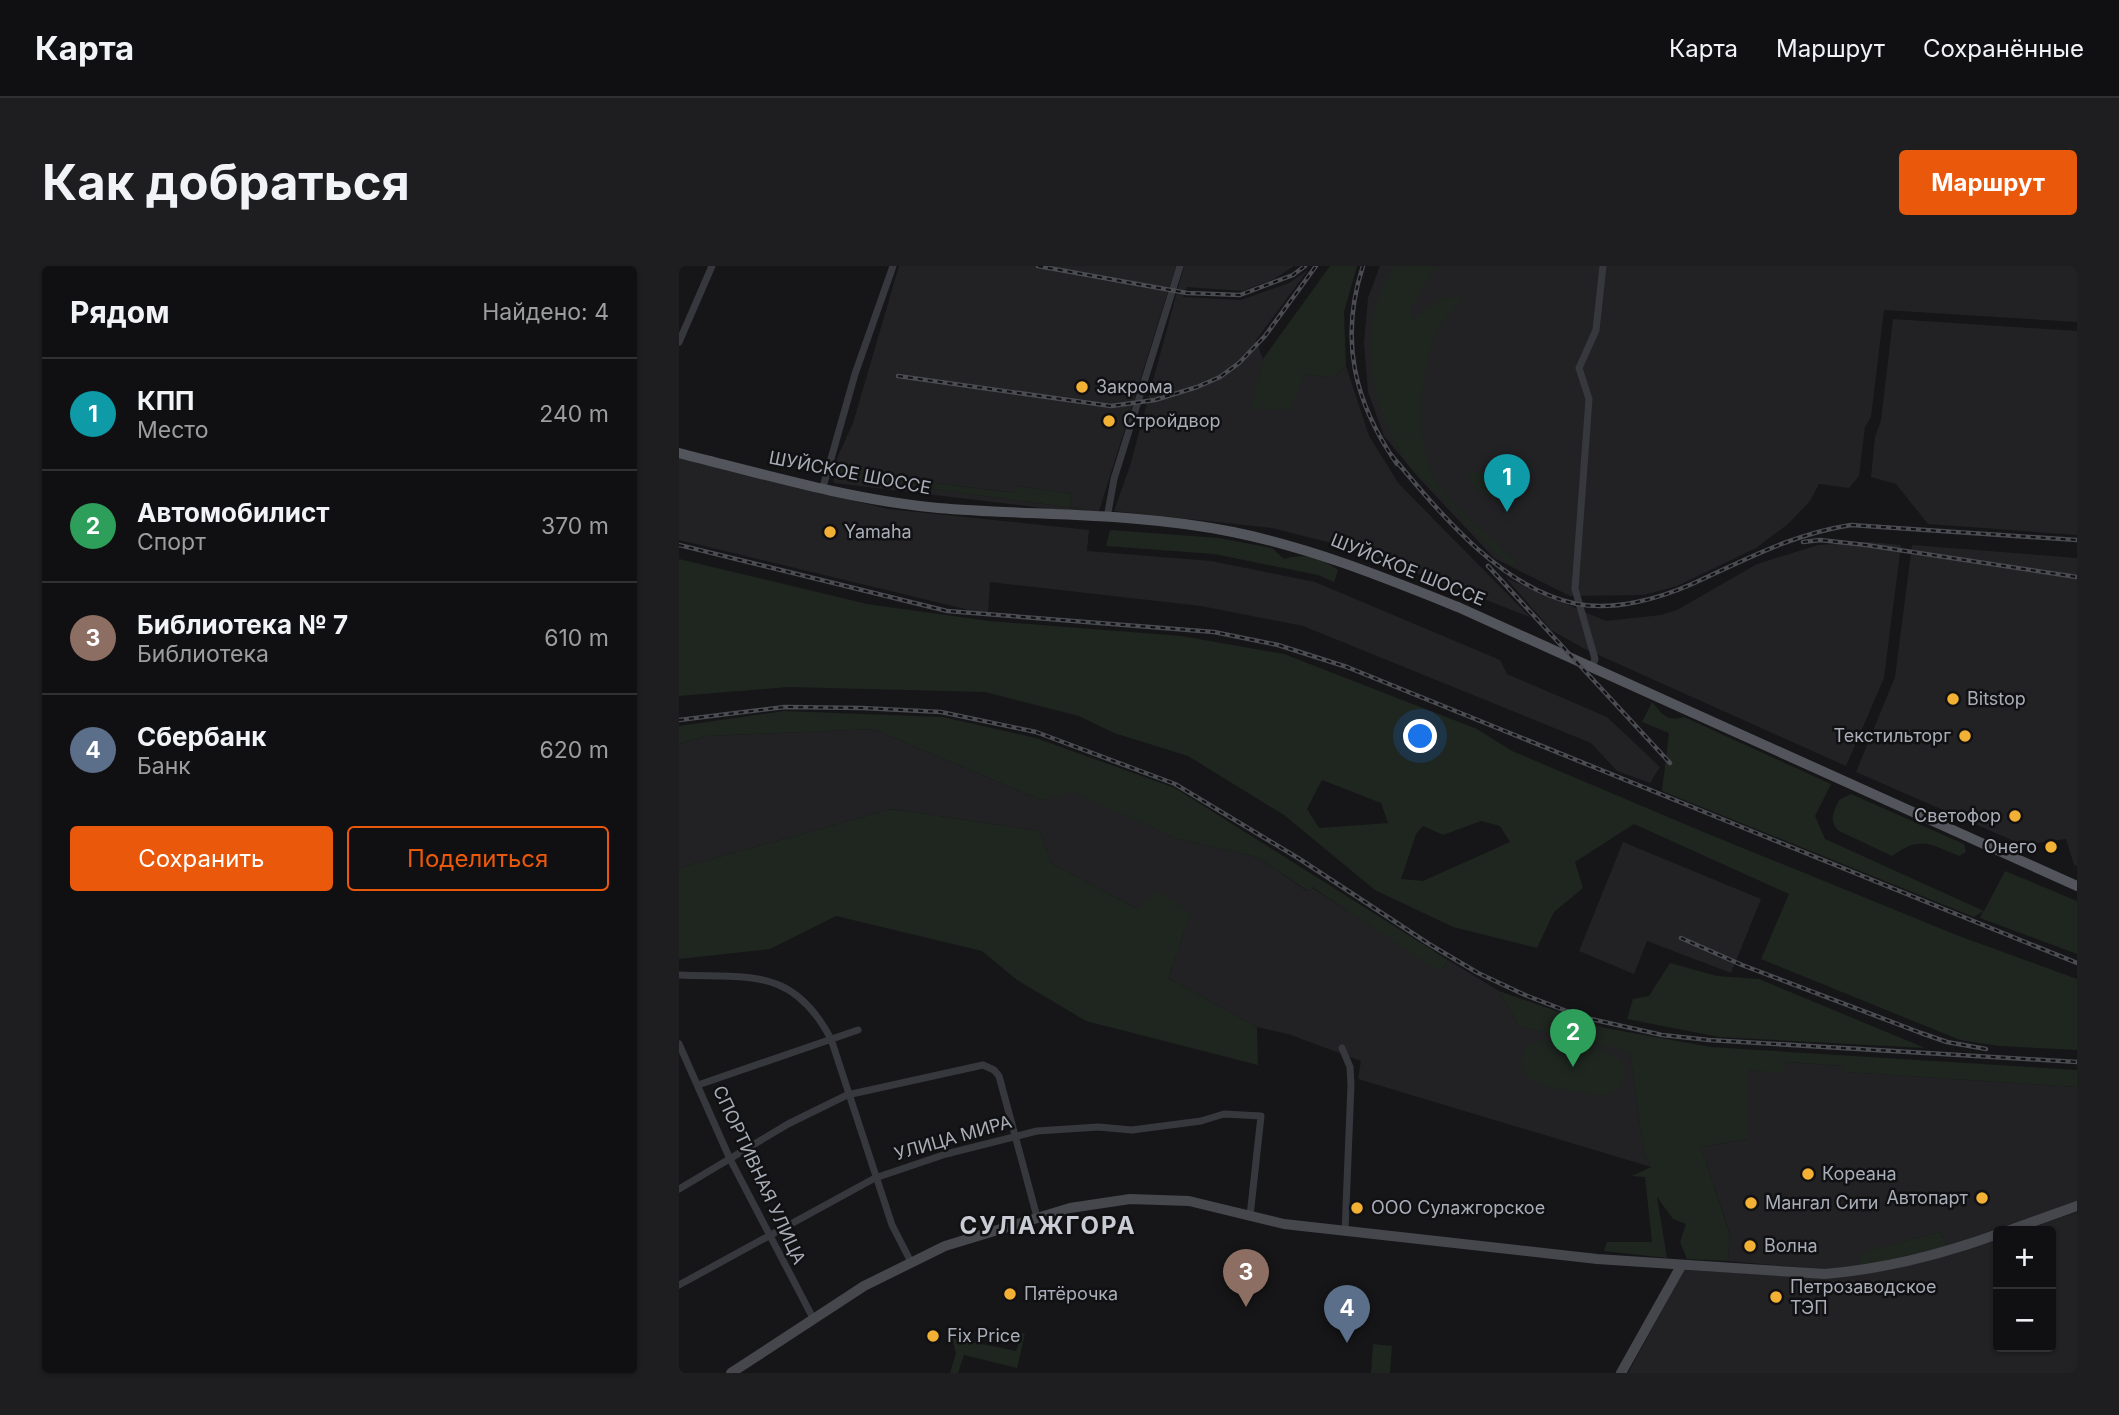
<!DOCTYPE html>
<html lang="ru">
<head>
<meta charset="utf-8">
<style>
	body { margin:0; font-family:Inter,sans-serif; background:#1e1e20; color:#f1f3f6 }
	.controls { position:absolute; right:21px; bottom:21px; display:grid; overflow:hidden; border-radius:7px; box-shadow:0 2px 5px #0004 }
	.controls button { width:63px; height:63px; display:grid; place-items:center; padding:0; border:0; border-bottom:2px solid #303032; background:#101012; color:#f1f3f6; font:35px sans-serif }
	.you { position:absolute; left:742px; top:471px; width:24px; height:24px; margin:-18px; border:5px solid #fff; border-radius:50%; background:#1a73e8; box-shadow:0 0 0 10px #1a73e833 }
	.badge { display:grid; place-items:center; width:46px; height:46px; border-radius:50%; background:#ea580c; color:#fff; font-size:23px; font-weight:700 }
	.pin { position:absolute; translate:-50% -58px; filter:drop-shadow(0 2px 4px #0008) }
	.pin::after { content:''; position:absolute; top:37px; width:24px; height:21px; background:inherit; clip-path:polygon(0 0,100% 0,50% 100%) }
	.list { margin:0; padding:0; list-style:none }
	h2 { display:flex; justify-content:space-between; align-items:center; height:91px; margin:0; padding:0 28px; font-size:30px }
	h2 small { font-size:23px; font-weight:400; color:#9c9d9f }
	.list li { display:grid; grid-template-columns:46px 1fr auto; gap:21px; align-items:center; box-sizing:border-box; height:112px; padding:0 28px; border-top:2px solid #303032 }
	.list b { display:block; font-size:26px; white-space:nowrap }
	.list p { margin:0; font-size:23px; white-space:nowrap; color:#9c9d9f }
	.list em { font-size:23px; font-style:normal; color:#9c9d9f }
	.actions { display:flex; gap:14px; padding:21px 28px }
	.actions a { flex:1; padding:16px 0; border:2px solid #ea580c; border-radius:7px; text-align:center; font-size:24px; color:#ea580c }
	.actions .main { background:#ea580c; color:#fff }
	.map { position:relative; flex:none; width:1398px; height:1107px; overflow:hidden; border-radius:7px }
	header { display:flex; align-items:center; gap:42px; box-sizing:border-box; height:98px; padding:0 35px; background:#101012; border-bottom:2px solid #303032 }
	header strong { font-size:33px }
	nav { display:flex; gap:38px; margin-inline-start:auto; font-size:24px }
	.intro { display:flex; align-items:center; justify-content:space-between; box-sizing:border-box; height:168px; padding:0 42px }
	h1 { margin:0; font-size:49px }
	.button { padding:18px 32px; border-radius:7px; background:#ea580c; color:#fff; font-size:24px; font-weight:700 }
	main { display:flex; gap:42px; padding:0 42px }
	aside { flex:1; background:#101012; border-radius:7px; box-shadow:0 2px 5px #0004 }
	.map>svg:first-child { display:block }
	.built { fill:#222225; fill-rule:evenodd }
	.green { fill:#1e261f; fill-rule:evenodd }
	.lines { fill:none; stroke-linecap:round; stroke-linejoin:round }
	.minor { stroke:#37383d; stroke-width:7 }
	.secondary { stroke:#45474d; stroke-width:10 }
	.primary { stroke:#53555c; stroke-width:10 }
	.rail-casing { stroke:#4a4c52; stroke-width:4.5 }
	.rail { stroke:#111113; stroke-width:2; stroke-dasharray:5; stroke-linecap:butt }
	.poi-dot { fill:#f2b134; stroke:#111113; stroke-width:2.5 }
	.labels { text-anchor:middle; stroke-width:5; stroke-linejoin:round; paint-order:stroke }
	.poi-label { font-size:18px; fill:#a8adb8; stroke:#111113; text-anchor:start }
	.street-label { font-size:18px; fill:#a8adb8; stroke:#111113 }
	.district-label { font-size:24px; font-weight:bold; letter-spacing:2px; fill:#c9ccd4; stroke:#111113 }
</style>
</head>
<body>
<header>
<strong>Карта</strong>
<nav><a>Карта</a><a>Маршрут</a><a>Сохранённые</a></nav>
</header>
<div class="intro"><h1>Как добраться</h1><a class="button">Маршрут</a></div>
<main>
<aside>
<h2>Рядом<small>Найдено: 4</small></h2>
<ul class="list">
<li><span class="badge" style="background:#0f9aa8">1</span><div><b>КПП</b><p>Место</p></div><em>240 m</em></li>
<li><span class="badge" style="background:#2e9e5b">2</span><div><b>Автомобилист</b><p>Спорт</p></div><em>370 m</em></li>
<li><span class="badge" style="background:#8d6e63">3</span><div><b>Библиотека № 7</b><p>Библиотека</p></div><em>610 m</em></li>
<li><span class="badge" style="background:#5c6f8a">4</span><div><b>Сбербанк</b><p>Банк</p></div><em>620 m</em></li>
</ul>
<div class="actions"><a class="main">Сохранить</a><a>Поделиться</a></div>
</aside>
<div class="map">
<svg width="1398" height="1107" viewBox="0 0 1398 1107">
	<rect width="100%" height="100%" fill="#161618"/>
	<g class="built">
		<path d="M 220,0 L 497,0 L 420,245 L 415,248 L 155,217 L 154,209 L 159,190 L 174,157 ZM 166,196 L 199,210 L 337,227 L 338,220 L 393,228 L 391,240 L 409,244 L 157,210 Z"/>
		<path d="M 505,0 L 615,0 L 595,13 L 563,25 L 508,21 L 504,31 L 562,34 L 610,17 L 629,4 L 577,74 L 584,93 L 573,143 L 626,108 L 653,112 L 667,100 L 690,170 L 720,218 L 851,351 L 676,283 L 593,262 L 435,245 L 451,200 Z"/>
		<path d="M 701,0 L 1398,0 L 1398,56 L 1205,44 L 1192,151 L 1186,161 L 1180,210 L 1170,222 L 1140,218 L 1131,235 L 1109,258 L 1077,282 L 998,320 L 965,329 L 891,330 L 815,292 L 739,211 L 705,170 L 689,126 L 685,77 L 689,32 Z"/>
		<path d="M 1214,53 L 1398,65 L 1398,269 L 1249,258 L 1217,218 L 1192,211 L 1196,171 L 1202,154 Z"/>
		<path d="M 0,192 L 209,243 L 410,264 L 408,285 L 532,295 L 636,316 L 821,394 L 828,408 L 928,451 L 981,501 L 971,517 L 938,505 L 912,477 L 624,360 L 522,340 L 311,316 L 309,347 L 294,345 L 0,274 Z"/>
		<path d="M 1191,276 L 1222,279 L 1205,412 L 1167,500 L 904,382 L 872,364 L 827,312 L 927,355 L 982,349 L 998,344 L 1078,298 L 1139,279 Z"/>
		<path d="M 1233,279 L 1398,292 L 1398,600 L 1395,599 L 1387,573 L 1344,579 L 1177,506 L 1216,411 Z"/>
		<path d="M 194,463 L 362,534 L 393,525 L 496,572 L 578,591 L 628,625 L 632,621 L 762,705 L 769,694 L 820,725 L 840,760 L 951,785 L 965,888 L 972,901 L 679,813 L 682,795 L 609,768 L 578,761 L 489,712 L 512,647 L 458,643 L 372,597 L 361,565 L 213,543 L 0,602 L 0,478 L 28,470 Z"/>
		<path d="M 944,576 L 1082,633 L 1052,707 L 968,675 L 955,708 L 900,685 Z"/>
		<path d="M 1106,796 L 1166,800 L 1167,806 L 1398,821 L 1398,935 L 1269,980 L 1261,966 L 1187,985 L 1176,1002 L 1148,1004 L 1049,995 L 1051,968 L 1022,881 L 1069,873 L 1068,804 L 1102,807 Z"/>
		<path d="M 1398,946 L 1398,1107 L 949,1107 L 1005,1004 L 1149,1012 L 1202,1005 L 1319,974 L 1319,1081 L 1372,1081 L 1372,965 L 1344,965 Z"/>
	</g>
	<g class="green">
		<path d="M 651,0 L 678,0 L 665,46 L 667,100 L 653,112 L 626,108 L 610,144 L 572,143 L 584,93 Z"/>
		<path d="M 716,0 L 757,0 L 731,43 L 734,53 L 764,31 L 785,33 C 776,41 766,51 760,62 C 741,100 734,175 756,213 C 775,245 809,269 835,294 L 833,300 C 804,278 786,255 761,229 C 753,220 742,213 734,204 C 691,148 673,60 716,0 Z"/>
		<path d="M 159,196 L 166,196 L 199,210 L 336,227 L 338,220 L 393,228 L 391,240 L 410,244 L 156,210 Z"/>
		<path d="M 794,206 L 813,209 L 822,216 L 820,231 C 806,233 796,222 788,211 Z"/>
		<path d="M 431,264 L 540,272 L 593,282 L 605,293 C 626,287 640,291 659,304 L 655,316 L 639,309 L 535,288 L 427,280 Z"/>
		<path d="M 0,293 L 188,338 L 310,355 L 503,370 L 605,388 L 798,463 L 833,485 L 1022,565 L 1280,670 L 1398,713 L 1398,784 L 1320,780 L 1281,774 L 1082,693 L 1110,628 L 955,558 L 896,596 L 904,622 L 875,646 L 858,682 L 774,661 L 696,624 L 605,549 L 509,490 L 435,467 L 400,450 L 306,426 L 109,421 L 0,430 ZM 643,514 L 702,537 L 709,557 L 640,562 L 628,543 ZM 802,555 L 821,560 L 831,576 L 744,615 L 722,613 L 737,568 L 744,560 L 764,569 Z"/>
		<path d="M 973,436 C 984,448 986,456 1005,451 L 1152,518 L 1136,550 L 1146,573 L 1305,645 L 1326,605 L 1398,635 L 1398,688 L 1301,652 L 1304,645 L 1295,651 L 983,525 L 990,467 L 963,456 Z"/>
		<path d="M 105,445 L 264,451 L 357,472 L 496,522 L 769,694 L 761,706 L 633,621 L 629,625 L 578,591 L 496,572 L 393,526 L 362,534 L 194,463 L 28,470 L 0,478 L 0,460 Z"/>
		<path d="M 1172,528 L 1285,578 L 1287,586 L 1280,590 C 1251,578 1242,569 1213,590 L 1160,565 C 1149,554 1155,546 1160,534 Z"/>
		<path d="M 213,543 L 361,565 L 372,597 L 458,643 L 478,625 L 512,647 L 489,712 L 578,761 L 579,799 L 407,755 L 338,714 L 303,685 L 157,650 L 91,683 L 0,693 L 0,602 Z"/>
		<path d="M 991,697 L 1038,710 L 1080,713 L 1246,782 L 1040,771 L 948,753 L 954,733 L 970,730 Z"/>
		<path d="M 820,725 L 926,762 L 1032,781 L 1398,804 L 1398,821 L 1166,806 L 1166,800 L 1107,796 L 1103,808 L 1069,804 L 1069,873 L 1022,881 L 1051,969 L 1049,995 L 1008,993 L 1001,976 L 1007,958 L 994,953 L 978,931 L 988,992 L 925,985 L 928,976 L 973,976 L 966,911 L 953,910 L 972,901 L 965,888 L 951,786 L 840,760 Z"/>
		<path d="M 867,773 C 885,777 926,781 939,793 C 954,806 942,826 926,829 C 918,831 908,827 900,826 C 880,822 837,822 843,792 C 846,779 855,776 867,773 Z"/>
		<path d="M 1261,966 L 1269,980 L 1176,1002 L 1186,985 Z"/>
		<path d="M 343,1067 L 346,1068 L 338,1102 L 285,1089 L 279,1107 L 271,1107 L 277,1087 L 273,1072 L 337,1085 Z"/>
		<path d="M 694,1078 L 713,1080 L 711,1107 L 692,1107 Z"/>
	</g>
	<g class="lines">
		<g class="minor">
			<path d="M 0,76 L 33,0"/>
			<path d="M 144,221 L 176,108 L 214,0"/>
			<path d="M 428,252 L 435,213 L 501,0"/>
			<path d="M 913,401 L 916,393 L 896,323 L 910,133 L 900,102 L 917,64 L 924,0"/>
			<path d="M 0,709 C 72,712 114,701 152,773 L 213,959 L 232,996"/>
			<path d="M 0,778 L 51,893 L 134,1052"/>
			<path d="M 663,782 L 671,801 L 672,819 L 666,965"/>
			<path d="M 19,819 L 179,764"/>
			<path d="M 0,923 L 109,858 L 168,829 L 304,799 L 315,804 L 320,810 L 358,951"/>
			<path d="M 0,1019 L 196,912 L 267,888 L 358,865 L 419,861 L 453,864 L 522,855 L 545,848 L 582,850 L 571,950"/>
		</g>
		<g class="secondary">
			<path d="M 1328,965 L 1398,940"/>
			<path d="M 52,1107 L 185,1020 L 266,980 L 391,942 L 451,933 L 510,935 L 605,958 L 918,993 L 1146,1008 C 1205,1003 1264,988 1319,968"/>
			<path d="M 942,1107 L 1002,1000"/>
		</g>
		<path class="primary" d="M 0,187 C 84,208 172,234 259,242 C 356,250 457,246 554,266 C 633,282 704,311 779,341 L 1398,620"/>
		<defs>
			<g id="rail">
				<path d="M 359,0 L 508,27 L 561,29 L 614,9 L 626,0"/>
				<path d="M 684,0 C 660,73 675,136 718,198"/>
				<path d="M 219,110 L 432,140 L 476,134 L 518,121 L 541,111 L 560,97 L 586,70 L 637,0"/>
				<path d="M 713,190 C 761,247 821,322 898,338 C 935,345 979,333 1013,318 C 1066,294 1113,268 1172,259 L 1398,274"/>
				<path d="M 1124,276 L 1141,274 L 1187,279 L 1398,311"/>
				<path d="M 0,279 L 268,345 L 535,366 L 599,379 L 668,401 L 1398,697"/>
				<path d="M 809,300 L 991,497"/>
				<path d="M 0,454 L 106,441 L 183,442 L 262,446 L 357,466 L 496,518 L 619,592 L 750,678 L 799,707 L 846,729 L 903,751 L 983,769 L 1030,774 L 1398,796"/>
				<path d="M 1002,672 L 1063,699 L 1242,767 L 1268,776 L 1307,783"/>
			</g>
		</defs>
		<use href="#rail" class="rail-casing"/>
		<use href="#rail" class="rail"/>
	</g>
	<g class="poi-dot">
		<circle cx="403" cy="121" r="7"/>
		<circle cx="430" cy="155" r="7"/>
		<circle cx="151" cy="266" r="7"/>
		<circle cx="1274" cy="433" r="7"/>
		<circle cx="1286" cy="470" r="7"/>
		<circle cx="1336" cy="550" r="7"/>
		<circle cx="1372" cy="581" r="7"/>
		<circle cx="1129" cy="908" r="7"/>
		<circle cx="1303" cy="932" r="7"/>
		<circle cx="1072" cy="937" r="7"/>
		<circle cx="678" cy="942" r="7"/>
		<circle cx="1071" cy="980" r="7"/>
		<circle cx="331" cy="1028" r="7"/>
		<circle cx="1097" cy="1031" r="7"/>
		<circle cx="254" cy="1070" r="7"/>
	</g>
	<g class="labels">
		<g class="poi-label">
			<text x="417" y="127">Закрома</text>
			<text x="444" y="161">Стройдвор</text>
			<text x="165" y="272">Yamaha</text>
			<text x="1288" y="439">Bitstop</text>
			<text x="1272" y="476" text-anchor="end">Текстильторг</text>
			<text x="1322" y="556" text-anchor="end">Светофор</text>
			<text x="1358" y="587" text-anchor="end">Онего</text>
			<text x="1143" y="914">Кореана</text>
			<text x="1289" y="938" text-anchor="end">Автопарт</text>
			<text x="1086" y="943">Мангал Сити</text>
			<text x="692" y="948">ООО Сулажгорское</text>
			<text x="1085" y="986">Волна</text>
			<text x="1111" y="1027">Петрозаводское<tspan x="1111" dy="21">ТЭП</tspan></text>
			<text x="345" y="1034">Пятёрочка</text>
			<text x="268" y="1076">Fix Price</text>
		</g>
		<g class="street-label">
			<text transform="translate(171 207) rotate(11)" y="6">ШУЙСКОЕ ШОССЕ</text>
			<text transform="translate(729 304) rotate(22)" y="6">ШУЙСКОЕ ШОССЕ</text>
			<text transform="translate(274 872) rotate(-16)" y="6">УЛИЦА МИРА</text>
			<text transform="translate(80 909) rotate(65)" y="6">СПОРТИВНАЯ УЛИЦА</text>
		</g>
		<g class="district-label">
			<text x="369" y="968">СУЛАЖГОРА</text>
		</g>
	</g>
</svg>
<div class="controls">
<button>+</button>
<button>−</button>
</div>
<div class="you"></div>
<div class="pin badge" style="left:828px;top:246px;background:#0f9aa8">1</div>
<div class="pin badge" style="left:894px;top:801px;background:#2e9e5b">2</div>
<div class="pin badge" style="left:567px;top:1041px;background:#8d6e63">3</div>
<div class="pin badge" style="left:668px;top:1077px;background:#5c6f8a">4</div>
</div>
</main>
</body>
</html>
